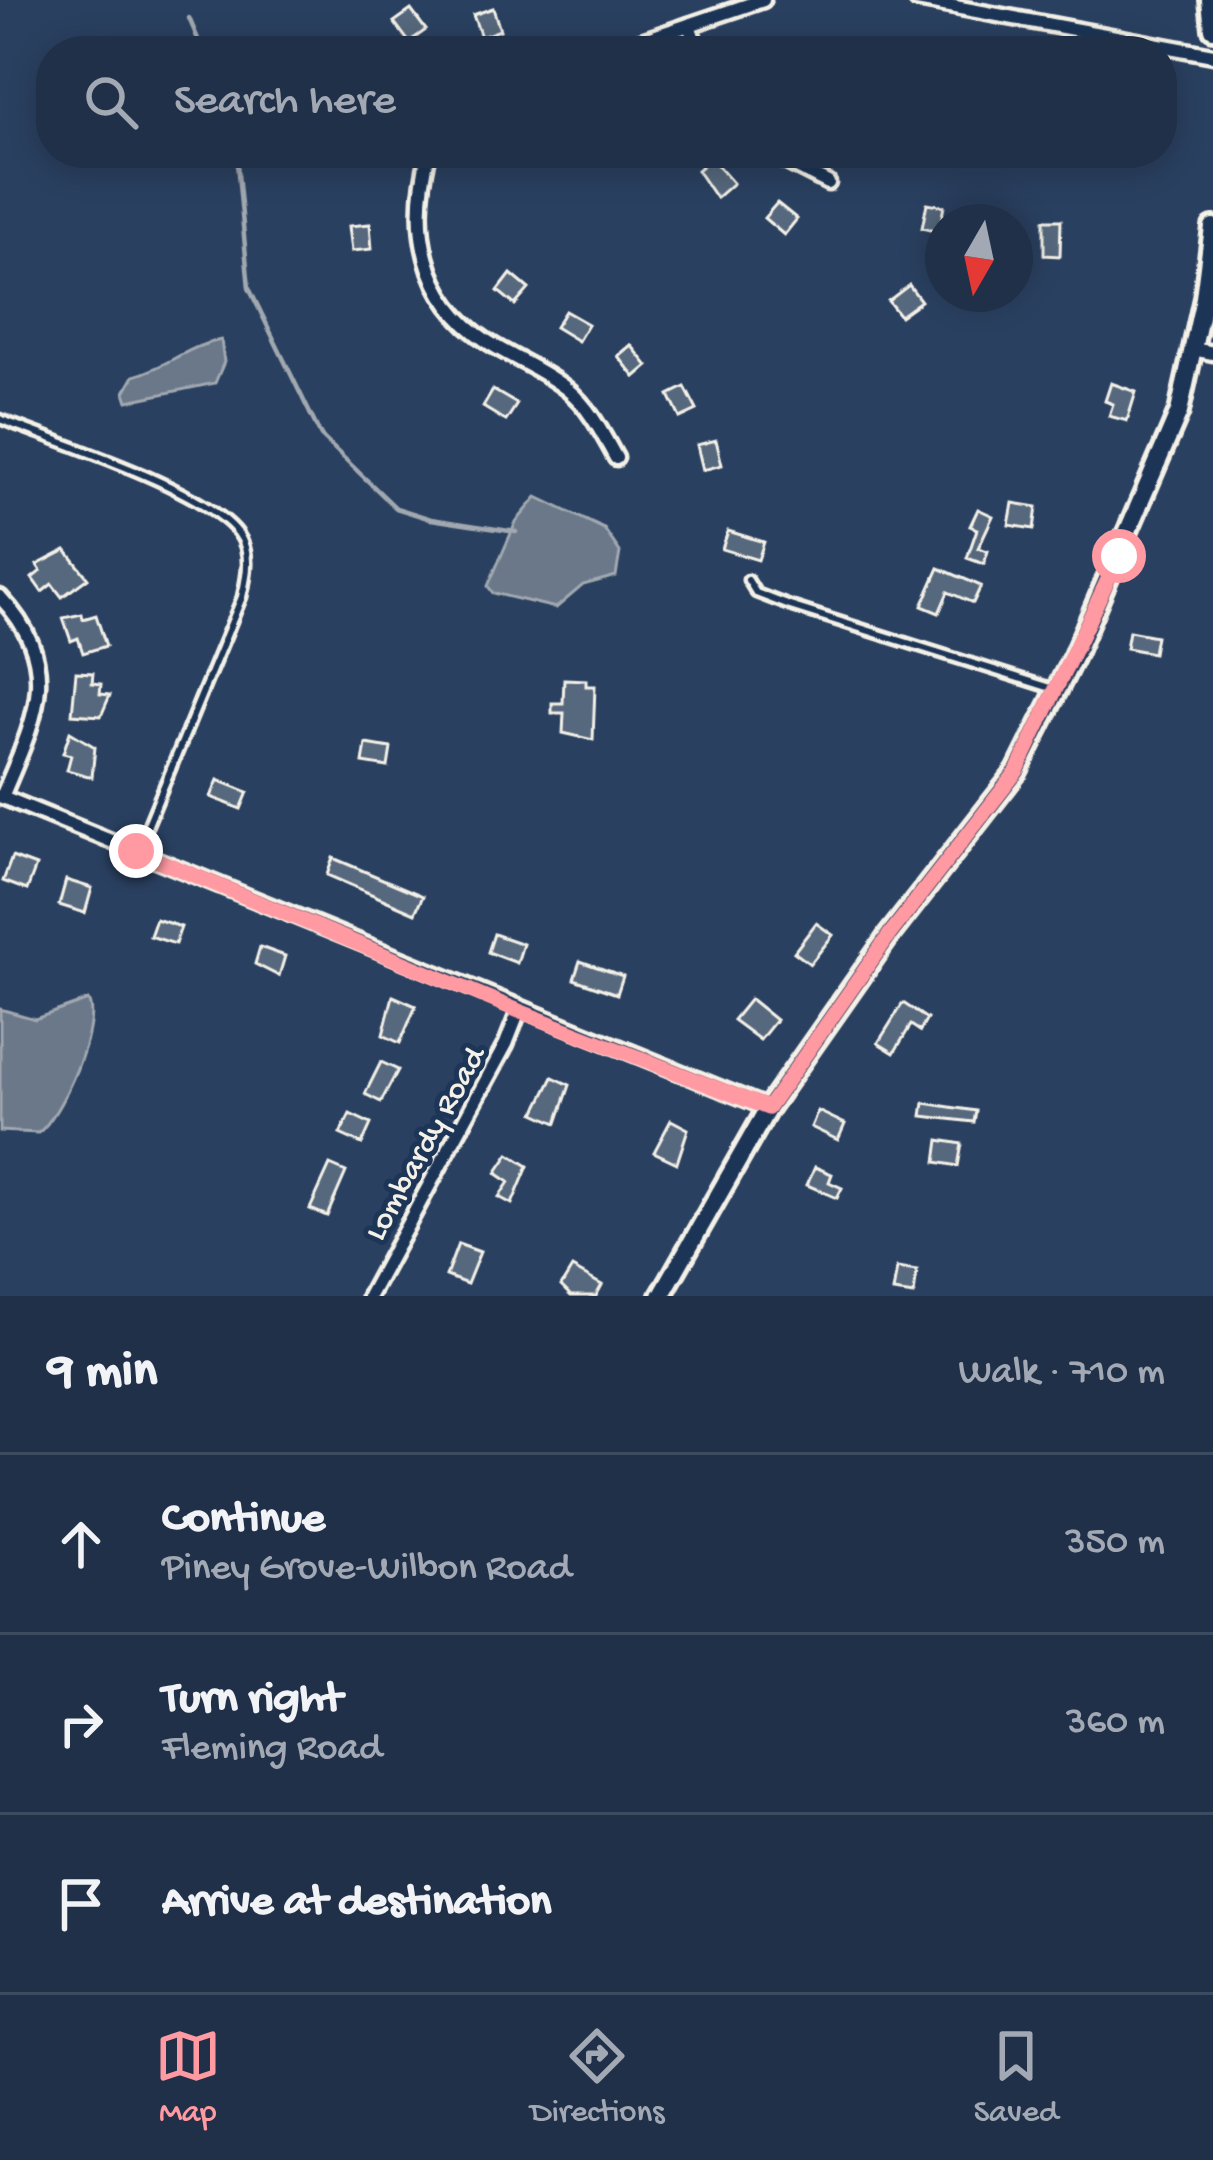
<!DOCTYPE html>
<html lang="en">
<head>
<meta charset="utf-8">
<style>
	body { margin:0; font-family:"Gochi Hand",sans-serif; background:#2d3c52; color:#f1f3f6 }
	.compass { position:absolute; left:925px; top:204px; width:108px; height:108px; border-radius:50%; background:#203048; box-shadow:0 6px 30px #0003; rotate:189deg }
	.stop { position:absolute; width:36px; height:36px; margin:-27px; border:9px solid #ff9aa2; border-radius:50%; background:#fff }
	.stop.end { background:#ff9aa2; border-color:#fff; box-shadow:0 3px 12px #0008 }
	.list { margin:0; padding:0; list-style:none }
	h2 { display:flex; justify-content:space-between; align-items:center; height:156px; margin:0; padding:0 48px; font-size:51px }
	h2 small { font-size:39px; font-weight:400; color:#a2a9b4 }
	.list li { display:grid; grid-template-columns:78px 1fr auto; gap:36px; align-items:center; box-sizing:border-box; height:180px; padding:0 48px; border-top:3px solid #3d4b60 }
	.list b { display:block; font-size:45px; white-space:nowrap }
	.list p { margin:0; font-size:39px; white-space:nowrap; color:#a2a9b4 }
	.list em { font-size:39px; font-style:normal; color:#a2a9b4 }
	.icon { flex:none; width:66px; height:66px; fill:none; stroke:currentColor; stroke-width:2; stroke-linecap:round; stroke-linejoin:round }
	.map { position:relative; flex:none; width:1213px; height:1296px; overflow:hidden }
	.search { position:absolute; background:#203048; box-shadow:0 6px 30px #0003; left:36px; right:36px; top:36px; height:132px; display:flex; align-items:center; gap:30px; box-sizing:border-box; padding:0 42px; border-radius:48px; color:#a2a9b4; font-size:45px }
	.sheet { height:696px; background:#203048 }
	nav { display:flex; justify-content:space-around; align-items:center; box-sizing:border-box; height:168px; border-top:3px solid #3d4b60; background:#203048; font-size:33px; color:#a2a9b4 }
	nav a { display:grid; justify-items:center; gap:6px }
	nav .on { color:#ff9aa2 }
	.map>svg:first-child { display:block }
	.water { fill:#6a788a; stroke:#a1a8b0; stroke-width:3 }
	.lines { fill:none; stroke-linecap:round; stroke-linejoin:round }
	.stream { stroke:#a1a8b0; stroke-width:4.5 }
	.building { fill:#56677d; stroke:#f4f1e8; stroke-width:3 }
	.lane-casing { stroke:#f4f1e8; stroke-width:15 }
	.street-casing { stroke:#f4f1e8; stroke-width:21 }
	.secondary-casing { stroke:#f4f1e8; stroke-width:26 }
	.lane { stroke:#1d3557; stroke-width:6 }
	.street { stroke:#1d3557; stroke-width:12 }
	.secondary { stroke:#1d3557; stroke-width:16 }
	.route { stroke:#ff9aa2; stroke-width:15 }
	.labels { text-anchor:middle; stroke-width:10; stroke-linejoin:round; paint-order:stroke }
	.street-label { font-size:33px; fill:#f4f1e8; stroke:#1d3557 }
</style>
</head>
<body>
<div class="map">
<svg width="1213" height="1296" viewBox="0 0 1213 1296">
	<rect width="100%" height="100%" fill="#2a4060"/>
	<filter id="ink" filterUnits="userSpaceOnUse"><feTurbulence type="fractalNoise" baseFrequency=".00833" numOctaves="2"/><feDisplacementMap in="SourceGraphic" scale="24" xChannelSelector="R" yChannelSelector="G"/><feConvolveMatrix kernelMatrix="1 2 1 2 8 2 1 2 1" color-interpolation-filters="sRGB"/></filter>
	<g filter="url(#ink)">
		<g class="water">
			<path d="M 221,340 L 224,362 L 215,383 L 128,401 L 125,392 L 134,376 C 167,367 187,346 221,340 Z"/>
			<path d="M 537,497 L 604,529 L 620,552 L 616,576 L 583,585 L 556,608 L 493,593 L 488,586 L 516,522 Z"/>
			<path d="M 88,1000 C 102,1024 60,1118 38,1133 L 0,1131 L 0,1009 L 35,1019 Z"/>
		</g>
		<g class="lines">
			<g class="stream">
				<path d="M 189,18 L 203,51"/>
				<path d="M 236,153 L 249,288 L 321,436 L 396,508 L 431,519 L 516,532"/>
			</g>
		</g>
		<g class="building">
			<path d="M 493,8 L 500,30 L 481,37 L 473,15 Z"/>
			<path d="M 411,10 L 426,30 L 409,42 L 394,22 Z"/>
			<path d="M 711,158 L 733,183 L 716,198 L 697,170 Z"/>
			<path d="M 777,203 L 797,219 L 784,235 L 764,218 Z"/>
			<path d="M 927,203 L 944,206 L 939,232 L 922,228 Z"/>
			<path d="M 1044,220 L 1061,220 L 1060,256 L 1044,255 Z"/>
			<path d="M 370,224 L 372,249 L 352,251 L 349,226 Z"/>
			<path d="M 511,274 L 529,289 L 515,305 L 498,291 Z"/>
			<path d="M 909,285 L 921,301 L 900,316 L 888,301 Z"/>
			<path d="M 565,311 L 588,324 L 578,341 L 555,327 Z"/>
			<path d="M 631,345 L 648,366 L 635,377 L 618,356 Z"/>
			<path d="M 1111,383 L 1136,392 L 1127,421 L 1109,416 L 1113,404 L 1105,401 Z"/>
			<path d="M 685,387 L 697,410 L 680,418 L 669,395 Z"/>
			<path d="M 493,390 L 517,404 L 506,421 L 483,407 Z"/>
			<path d="M 716,440 L 722,465 L 703,470 L 697,445 Z"/>
			<path d="M 1013,503 L 1037,507 L 1034,529 L 1009,525 Z"/>
			<path d="M 978,509 L 993,516 L 978,548 L 988,551 L 984,564 L 967,558 L 977,529 L 970,526 Z"/>
			<path d="M 728,531 L 764,542 L 758,560 L 722,549 Z"/>
			<path d="M 66,550 L 88,578 L 62,597 L 52,584 L 42,592 L 32,578 L 41,571 L 37,565 Z"/>
			<path d="M 939,568 L 981,586 L 973,603 L 948,592 L 939,613 L 922,606 Z"/>
			<path d="M 82,614 L 83,619 L 96,615 L 106,646 L 83,653 L 78,638 L 71,641 L 63,618 Z"/>
			<path d="M 1129,631 L 1156,636 L 1153,653 L 1126,648 Z"/>
			<path d="M 76,672 L 93,673 L 92,683 L 101,684 L 100,694 L 110,695 L 101,716 L 72,714 Z"/>
			<path d="M 564,679 L 586,680 L 586,686 L 595,686 L 593,740 L 563,733 L 564,713 L 552,713 L 552,703 L 563,703 Z"/>
			<path d="M 70,732 L 95,747 L 92,777 L 67,770 L 71,755 L 63,753 Z"/>
			<path d="M 366,744 L 391,748 L 388,767 L 363,763 Z"/>
			<path d="M 218,780 L 248,792 L 241,809 L 211,797 Z"/>
			<path d="M 12,857 L 36,866 L 27,890 L 3,881 Z"/>
			<path d="M 333,858 L 423,896 L 415,913 L 327,875 Z"/>
			<path d="M 66,880 L 92,888 L 85,913 L 59,905 Z"/>
			<path d="M 156,919 L 181,927 L 175,944 L 150,936 Z"/>
			<path d="M 816,923 L 833,935 L 810,964 L 794,952 Z"/>
			<path d="M 494,934 L 523,944 L 517,963 L 488,952 Z"/>
			<path d="M 260,947 L 285,956 L 279,976 L 255,964 Z"/>
			<path d="M 580,961 L 623,976 L 617,994 L 574,979 Z"/>
			<path d="M 393,996 L 416,1006 L 400,1043 L 383,1035 Z"/>
			<path d="M 750,999 L 776,1020 L 760,1040 L 733,1020 Z"/>
			<path d="M 903,1003 L 927,1019 L 920,1031 L 911,1025 L 894,1053 L 878,1043 Z"/>
			<path d="M 381,1062 L 398,1070 L 381,1102 L 365,1094 Z"/>
			<path d="M 553,1077 L 570,1085 L 557,1123 L 535,1113 Z"/>
			<path d="M 924,1103 L 976,1111 L 974,1122 L 922,1116 Z"/>
			<path d="M 818,1111 L 845,1124 L 838,1140 L 811,1127 Z"/>
			<path d="M 350,1114 L 371,1124 L 362,1144 L 340,1134 Z"/>
			<path d="M 671,1120 L 688,1129 L 677,1163 L 654,1152 Z"/>
			<path d="M 939,1140 L 962,1144 L 958,1166 L 936,1162 Z"/>
			<path d="M 509,1154 L 528,1166 L 512,1204 L 499,1197 L 509,1182 L 496,1173 Z"/>
			<path d="M 330,1165 L 346,1172 L 327,1216 L 310,1209 Z"/>
			<path d="M 815,1167 L 832,1174 L 829,1182 L 842,1188 L 837,1198 L 807,1185 Z"/>
			<path d="M 458,1244 L 480,1252 L 467,1284 L 446,1276 Z"/>
			<path d="M 572,1268 L 602,1285 L 596,1296 L 571,1296 L 561,1286 Z"/>
			<path d="M 897,1268 L 917,1271 L 914,1295 L 893,1292 Z"/>
		</g>
		<g class="lines">
			<defs>
				<g id="lane">
					<path d="M 0,419 C 57,442 204,488 238,533 C 252,552 247,575 242,597 L 137,851"/>
					<path d="M 748,580 L 756,593 L 790,606 L 1054,689"/>
				</g>
				<g id="street">
					<path d="M 917,0 L 1213,55"/>
					<path d="M 689,25 L 698,51"/>
					<path d="M 612,51 L 763,0"/>
					<path d="M 429,153 C 410,225 421,298 488,342 C 514,359 544,370 568,390 C 590,408 602,433 616,458"/>
					<path d="M 769,153 L 828,183"/>
					<path d="M 1193,349 L 1213,353"/>
					<path d="M 0,597 C 65,666 34,720 2,797"/>
					<path d="M 0,796 L 768,1108"/>
					<path d="M 369,1296 L 506,1044 L 519,1011"/>
				</g>
				<g id="secondary">
					<path d="M 1210,0 L 1213,29"/>
					<path d="M 661,1296 L 768,1108 L 890,934 L 1017,771 L 1074,656 L 1179,412 L 1204,298 L 1213,227"/>
				</g>
			</defs>
			<use href="#lane" class="lane-casing"/>
			<use href="#street" class="street-casing"/>
			<use href="#secondary" class="secondary-casing"/>
			<use href="#lane" class="lane"/>
			<use href="#street" class="street"/>
			<use href="#secondary" class="secondary"/>
		</g>
	</g>
	<g class="lines" filter="url(#ink)">
		<path class="route" d="M 136,851 L 519,1011 L 768,1108 L 890,934 L 1017,771 L 1119,556"/>
	</g>
	<g class="labels">
		<g class="street-label">
			<text transform="translate(422 1142) rotate(-61)" y="12">Lombardy Road</text>
		</g>
	</g>
</svg>
<svg class="compass" viewBox="-18 -18 36 36"><path d="M0-13l5 13h-10z" fill="#e53935"/><path d="M0 13l5-13h-10z" fill="#a2a9b4"/></svg>
<div class="stop" style="left:1119px;top:556px"></div>
<div class="stop end" style="left:136px;top:851px"></div>
<div class="search"><svg class="icon" aria-label="search" viewBox="0 0 24 24"><circle cx="10" cy="10" r="6"/><path d="M15 15l6 6"/></svg>Search here</div>
</div>
<section class="sheet">
<h2>9 min<small>Walk · 710 m</small></h2>
<ul class="list">
<li><svg class="icon" aria-label="ahead" viewBox="0 0 24 24"><path d="M12 20V5M6 11l6-6 6 6"/></svg><div><b>Continue</b><p>Piney Grove-Wilbon Road</p></div><em>350 m</em></li>
<li><svg class="icon" aria-label="right" viewBox="0 0 24 24"><path d="M7 20v-9h11M14 6l5 5-5 5"/></svg><div><b>Turn right</b><p>Fleming Road</p></div><em>360 m</em></li>
<li><svg class="icon" aria-label="arrive" viewBox="0 0 24 24"><path d="M6 21V4h12l-3 4 3 4H6"/></svg><div><b>Arrive at destination</b></div></li>
</ul>
</section>
<nav>
<a class="on"><svg class="icon" aria-label="map" viewBox="0 0 24 24"><path d="M3 6l6-2 6 2 6-2v14l-6 2-6-2-6 2zM9 4v14M15 6v14"/></svg>Map</a>
<a><svg class="icon" aria-label="directions" viewBox="0 0 24 24"><path d="M12 3l9 9-9 9-9-9zM9 14v-3h6M13 9l2 2-2 2"/></svg>Directions</a>
<a><svg class="icon" aria-label="saved" viewBox="0 0 24 24"><path d="M7 4h10v16l-5-4-5 4z"/></svg>Saved</a>
</nav>
</body>
</html>
